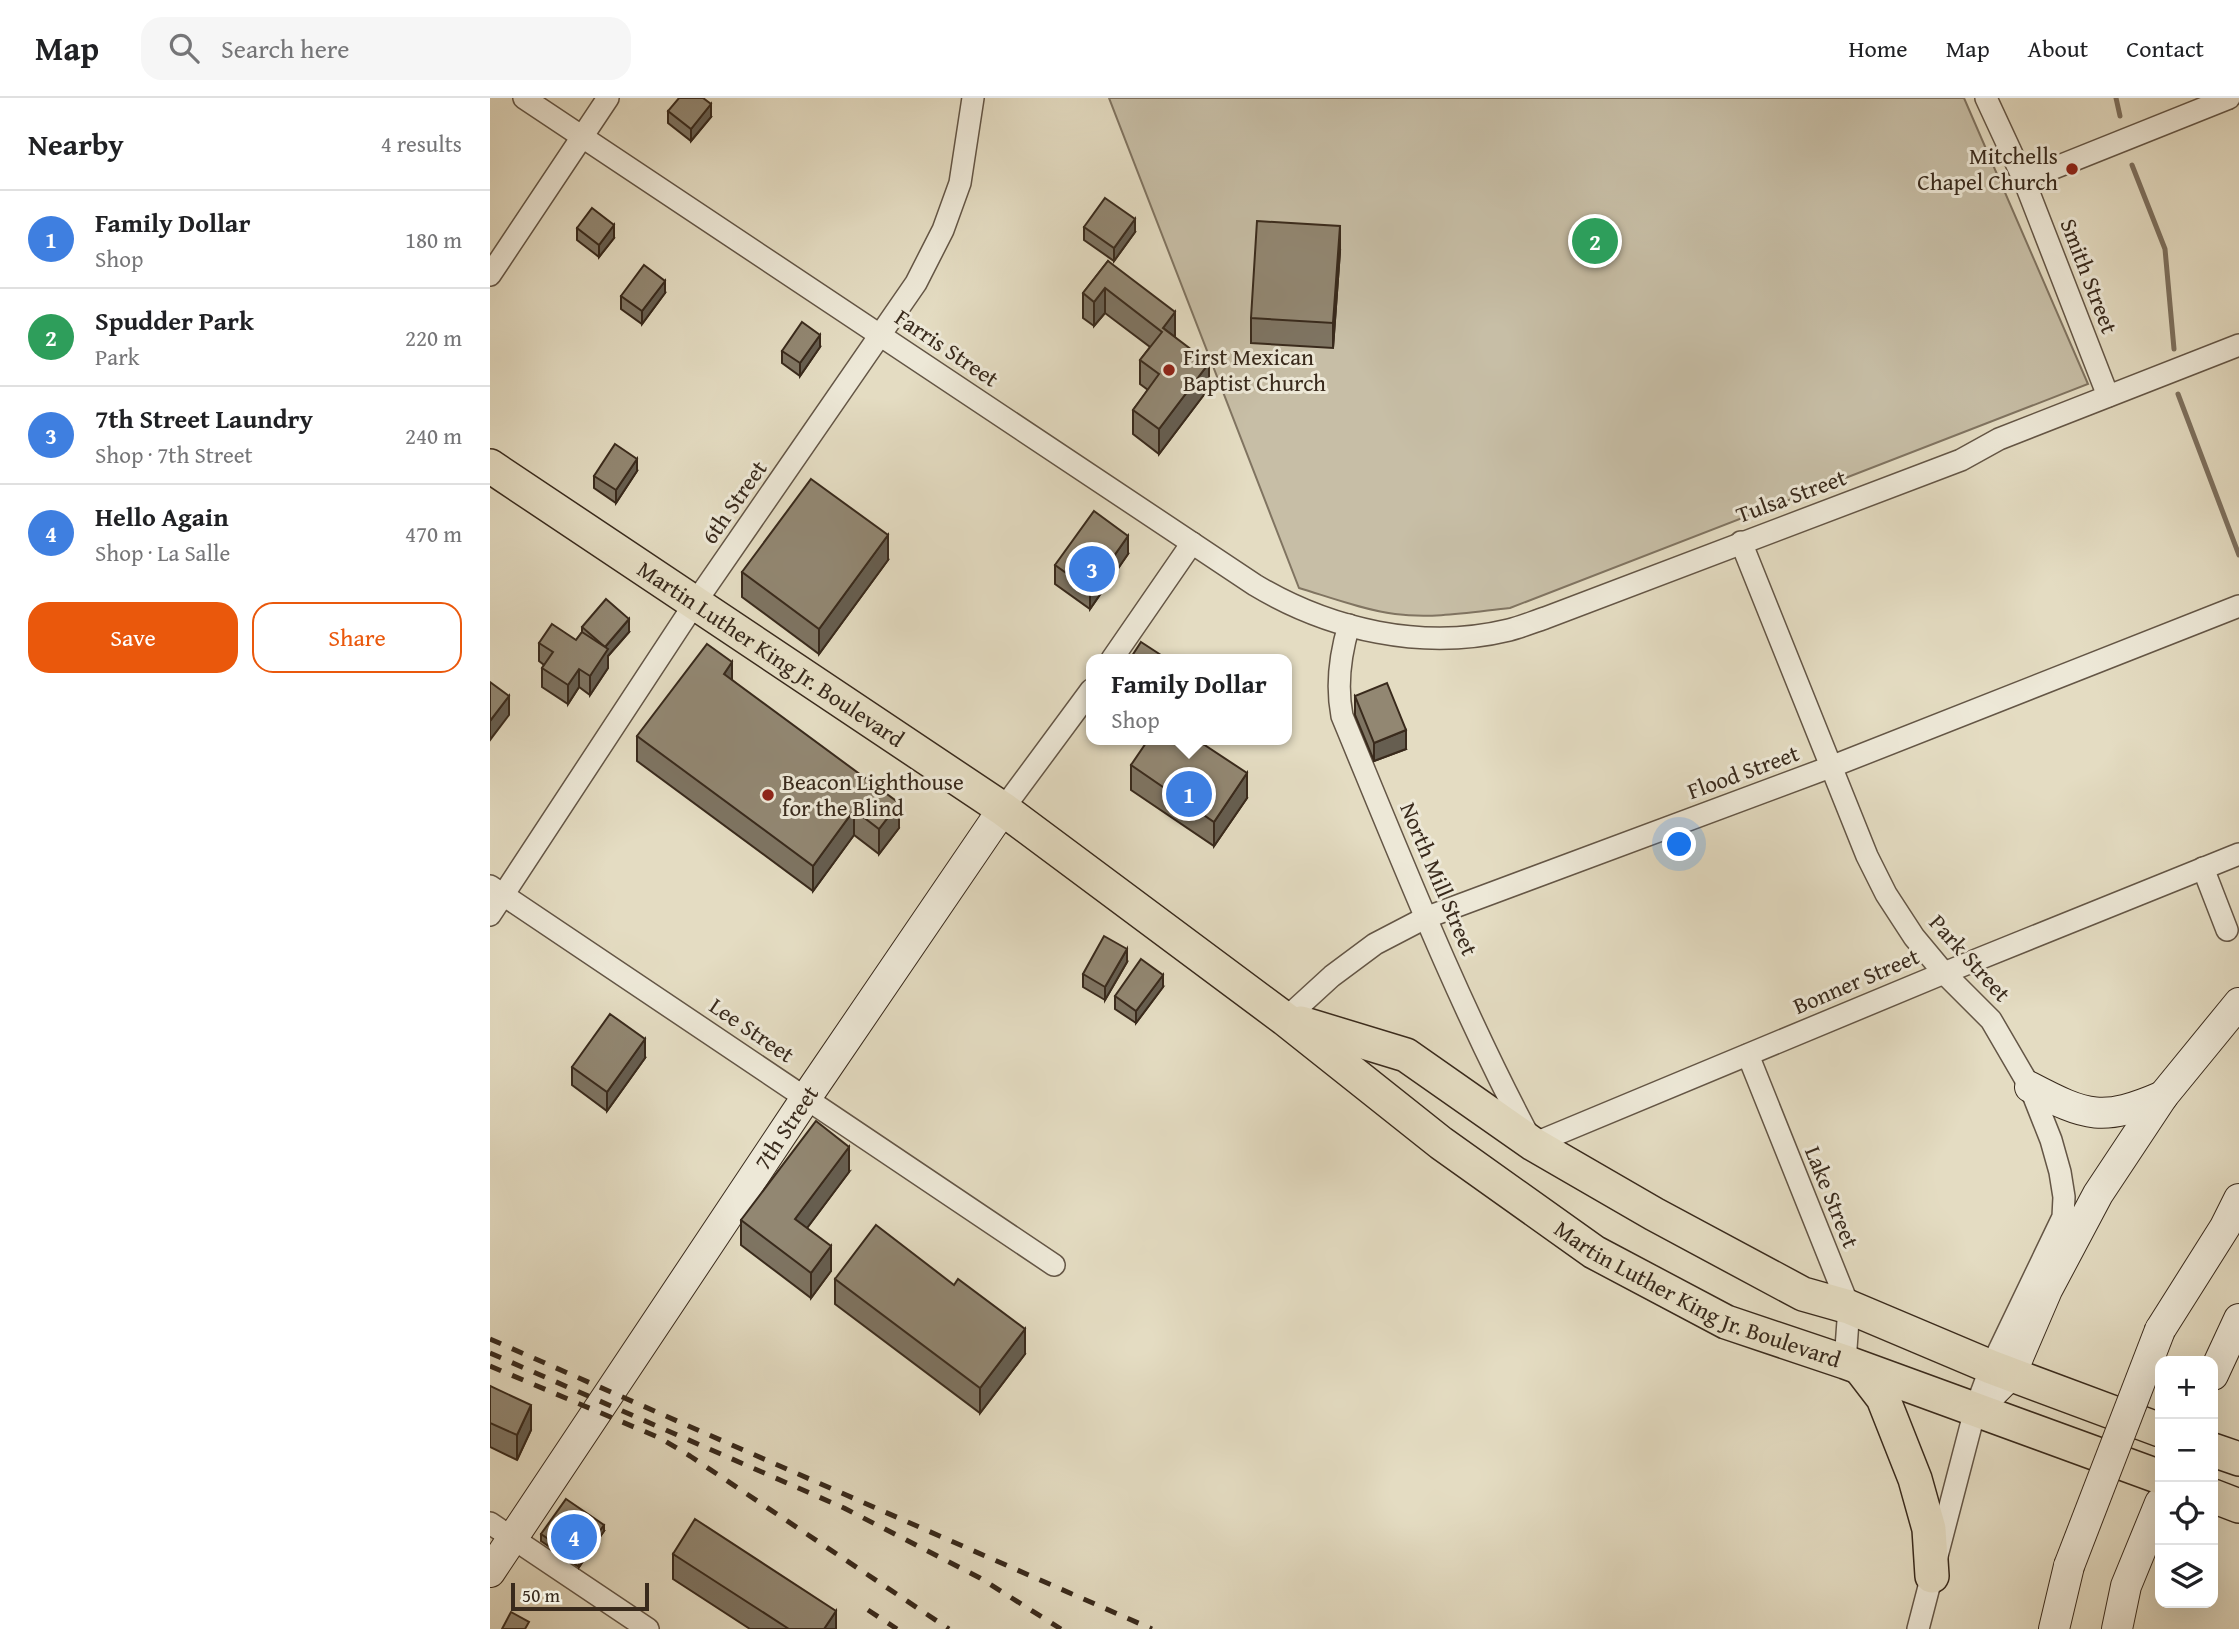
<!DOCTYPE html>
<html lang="en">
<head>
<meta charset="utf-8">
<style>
	body { margin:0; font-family:"Gentium Book Plus",serif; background:#f6f6f6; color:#202124 }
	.controls { position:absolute; right:21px; bottom:21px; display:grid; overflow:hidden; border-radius:14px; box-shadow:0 7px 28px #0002 }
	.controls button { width:63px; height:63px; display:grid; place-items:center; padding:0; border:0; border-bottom:2px solid #e0e0e0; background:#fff; color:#202124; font:35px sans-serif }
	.scale { position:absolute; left:21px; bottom:18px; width:138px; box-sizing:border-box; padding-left:7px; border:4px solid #392a1c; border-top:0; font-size:19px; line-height:24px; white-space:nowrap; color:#392a1c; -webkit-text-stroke:5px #ede8d7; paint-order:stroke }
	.you { position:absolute; left:1190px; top:747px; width:24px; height:24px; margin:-18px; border:5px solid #fff; border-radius:50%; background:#1a73e8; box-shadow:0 0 0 10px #1a73e833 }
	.badge { display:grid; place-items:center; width:46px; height:46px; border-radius:50%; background:#ea580c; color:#fff; font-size:23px; font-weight:700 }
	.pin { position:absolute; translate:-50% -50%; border:4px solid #fff; box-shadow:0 2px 7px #0006 }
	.popup { position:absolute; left:596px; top:556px; width:206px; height:91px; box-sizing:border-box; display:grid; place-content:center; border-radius:14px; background:#fff; filter:drop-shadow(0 2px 5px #0005); font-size:23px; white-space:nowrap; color:#757577 }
	.popup b { font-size:26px; color:#202124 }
	.popup::after { content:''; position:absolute; left:50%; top:100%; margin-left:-14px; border:14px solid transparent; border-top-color:#fff }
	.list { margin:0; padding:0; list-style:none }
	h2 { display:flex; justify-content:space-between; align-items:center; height:91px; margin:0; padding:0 28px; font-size:30px }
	h2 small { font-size:23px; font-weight:400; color:#757577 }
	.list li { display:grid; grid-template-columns:46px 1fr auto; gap:21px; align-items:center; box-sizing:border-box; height:98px; padding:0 28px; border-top:2px solid #e0e0e0 }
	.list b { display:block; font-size:26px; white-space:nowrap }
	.list p { margin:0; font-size:23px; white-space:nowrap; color:#757577 }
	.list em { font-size:23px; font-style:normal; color:#757577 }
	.actions { display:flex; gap:14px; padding:21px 28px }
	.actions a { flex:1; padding:16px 0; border:2px solid #ea580c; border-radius:21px; text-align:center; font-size:24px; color:#ea580c }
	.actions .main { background:#ea580c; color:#fff }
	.icon { flex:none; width:38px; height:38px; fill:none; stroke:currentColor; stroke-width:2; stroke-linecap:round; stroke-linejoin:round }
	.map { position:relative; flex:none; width:1749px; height:1531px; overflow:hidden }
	header { display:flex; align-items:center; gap:42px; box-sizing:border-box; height:98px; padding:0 35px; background:#fff; border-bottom:2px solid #e0e0e0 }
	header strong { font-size:33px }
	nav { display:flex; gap:38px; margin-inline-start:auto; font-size:24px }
	.search { width:490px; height:63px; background:#f6f6f6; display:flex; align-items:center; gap:18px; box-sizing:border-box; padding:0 24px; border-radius:21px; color:#757577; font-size:26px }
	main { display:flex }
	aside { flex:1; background:#fff }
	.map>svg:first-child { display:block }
	.green { fill:#c7bea6; stroke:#807461; stroke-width:2 }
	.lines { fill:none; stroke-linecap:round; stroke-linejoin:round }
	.stream { stroke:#7d705e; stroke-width:5 }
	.street-casing { stroke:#645646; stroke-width:24 }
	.secondary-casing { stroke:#392a1c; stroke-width:32 }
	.primary-casing { stroke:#392a1c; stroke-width:36 }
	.street { stroke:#ede8d7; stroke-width:21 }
	.secondary { stroke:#ede8d7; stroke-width:30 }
	.primary { stroke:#e4dcc2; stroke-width:33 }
	.rail { stroke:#392a1c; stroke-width:5; stroke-dasharray:12 12; stroke-linecap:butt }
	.secondary-bridge-casing { stroke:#392a1c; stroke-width:32; stroke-linecap:butt }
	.secondary-bridge { stroke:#ede8d7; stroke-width:30 }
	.wall { fill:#7e7462; stroke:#392a1c; stroke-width:2 }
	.shaded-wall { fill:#665e50; stroke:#392a1c; stroke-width:2 }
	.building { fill:#928772; stroke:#392a1c; stroke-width:2 }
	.poi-dot { fill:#8f2418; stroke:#ede8d7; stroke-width:2.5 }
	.labels { text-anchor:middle; stroke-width:6; stroke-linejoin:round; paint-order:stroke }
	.poi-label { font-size:23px; fill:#392a1c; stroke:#ede8d7; text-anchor:start }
	.street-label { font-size:23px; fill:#392a1c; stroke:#ede8d7 }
</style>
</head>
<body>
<header>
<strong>Map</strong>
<div class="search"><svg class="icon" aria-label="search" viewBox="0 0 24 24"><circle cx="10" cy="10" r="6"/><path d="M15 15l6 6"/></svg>Search here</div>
<nav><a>Home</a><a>Map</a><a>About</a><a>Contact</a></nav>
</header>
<main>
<aside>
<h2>Nearby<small>4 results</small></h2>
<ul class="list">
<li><span class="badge" style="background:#3f7fe0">1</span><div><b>Family Dollar</b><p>Shop</p></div><em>180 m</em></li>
<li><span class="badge" style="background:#2e9e5b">2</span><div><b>Spudder Park</b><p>Park</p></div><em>220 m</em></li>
<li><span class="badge" style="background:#3f7fe0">3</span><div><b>7th Street Laundry</b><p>Shop · 7th Street</p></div><em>240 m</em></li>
<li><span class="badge" style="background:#3f7fe0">4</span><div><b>Hello Again</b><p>Shop · La Salle</p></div><em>470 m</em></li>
</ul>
<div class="actions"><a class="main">Save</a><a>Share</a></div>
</aside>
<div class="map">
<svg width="1749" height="1531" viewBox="0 0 1749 1531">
	<rect width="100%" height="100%" fill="#e4dcc2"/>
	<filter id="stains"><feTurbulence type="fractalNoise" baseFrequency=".00286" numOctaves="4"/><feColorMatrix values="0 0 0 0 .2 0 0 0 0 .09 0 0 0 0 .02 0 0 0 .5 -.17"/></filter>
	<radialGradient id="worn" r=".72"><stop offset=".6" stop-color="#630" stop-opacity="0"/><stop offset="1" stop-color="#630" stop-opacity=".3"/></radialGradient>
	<path class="green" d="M 619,0 L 1474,0 L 1598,286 L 1020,510 C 982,514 943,521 905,516 C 874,512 839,499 809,490 Z"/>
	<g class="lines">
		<g class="stream">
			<path d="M 1626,0 L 1630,18"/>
			<path d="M 1642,67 L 1675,151 L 1684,251"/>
			<path d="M 1688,296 L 1749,457"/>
		</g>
		<defs>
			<g id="street">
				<path d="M 34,0 L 765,487 C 840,532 933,553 1019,532 C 1031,529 1043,524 1055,520 L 1471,362 L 1509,341 L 1749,247"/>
				<path d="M 1496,0 L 1534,82 L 1618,298"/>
				<path d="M 1534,82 L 1739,0"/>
				<path d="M 0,177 L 118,0"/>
				<path d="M 1251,444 L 1377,758 L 1396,796 L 1424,839 L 1454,875 L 1501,922 L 1540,989 L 1561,1042 L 1570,1074 L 1574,1099 L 1573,1119 L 1501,1269 L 1485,1312 L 1428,1531"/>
				<path d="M 859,527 C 850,557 846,587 852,618 C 912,763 969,908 1043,1046 L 1454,875 L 1749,756"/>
				<path d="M 622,561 L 702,445"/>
				<path d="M 513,711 L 601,592"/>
				<path d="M 1713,770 L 1737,832"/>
				<path d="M 0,788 L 564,1167"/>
				<path d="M 0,817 L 205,505 L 426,185 L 453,132 L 470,85 L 483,0"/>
				<path d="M 795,921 L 842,878 L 885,846 L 935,820 L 1343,668 L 1749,508"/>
				<path d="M 1258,957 L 1359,1209 L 1355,1264"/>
				<path d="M 0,1425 L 158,1531"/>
			</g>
			<g id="secondary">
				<path d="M 1540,989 C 1597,1019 1613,1024 1673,998"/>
				<path d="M 1670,1232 L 1735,1129 L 1749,1101"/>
				<path d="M 1723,1277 L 1749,1221"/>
				<path d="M 1485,1312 L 1521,1276 L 1557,1192 L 1608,1096 L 1673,998 L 1749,905"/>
				<path id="s1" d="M 0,1474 L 316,1000 L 513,711"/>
				<path d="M 1564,1531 L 1579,1468"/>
				<path d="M 1627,1531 L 1636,1488 L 1670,1405"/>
			</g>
			<g id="primary">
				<path id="s2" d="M 0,368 L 513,711 L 795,921 L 951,1045 L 1104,1154 L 1236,1224 L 1355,1264 L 1670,1379"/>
				<path d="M 811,925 L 916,957 L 1043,1046 L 1164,1116 L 1313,1196 L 1359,1209 L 1501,1269 L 1670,1332"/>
				<path d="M 1370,1270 L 1393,1300 L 1425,1381 L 1439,1431 L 1442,1478"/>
				<path d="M 1723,1352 L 1749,1361"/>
				<path d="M 1723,1398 L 1749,1408"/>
			</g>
		</defs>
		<use href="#street" class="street-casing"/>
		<use href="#secondary" class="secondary-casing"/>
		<use href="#primary" class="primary-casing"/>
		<use href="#street" class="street"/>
		<use href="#secondary" class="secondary"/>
		<use href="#primary" class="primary"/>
		<g class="rail">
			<path d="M 0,1241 L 662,1531"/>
			<path d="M 0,1255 L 354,1410 L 490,1480 L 571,1531"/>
			<path d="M 0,1268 L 170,1340 L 200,1358 L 459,1531"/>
			<path d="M 378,1512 L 407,1531"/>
		</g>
		<defs>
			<path id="secondary-bridge" d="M 1579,1468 L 1670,1232"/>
		</defs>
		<use href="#secondary-bridge" class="secondary-bridge-casing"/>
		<use href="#secondary-bridge" class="secondary-bridge"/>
	</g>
	<g class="wall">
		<path d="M 178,13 L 221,19 L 201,43 L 178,25 Z"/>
		<path d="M 594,129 L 645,134 L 624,163 L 594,142 Z"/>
		<path d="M 87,130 L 124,140 L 109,159 L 87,142 Z"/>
		<path d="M 850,153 L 843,250 L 761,245 L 761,220 Z"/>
		<path d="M 618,163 L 685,239 L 719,290 L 669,356 L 643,336 L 643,312 L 658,292 L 650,286 L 650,262 L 660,249 L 615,215 L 604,228 L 593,220 L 593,195 Z"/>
		<path d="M 175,195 L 152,226 L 131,211 L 131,198 Z"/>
		<path d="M 330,249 L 310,278 L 292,265 L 292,253 Z"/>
		<path d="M 147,373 L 126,405 L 104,390 L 104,378 Z"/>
		<path d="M 638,456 L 600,511 L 565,486 L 565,467 Z"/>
		<path d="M 398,462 L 329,556 L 252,499 L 252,474 Z"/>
		<path d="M 92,529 L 139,534 L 118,558 L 118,570 L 100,597 L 89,589 L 78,606 L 52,589 L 52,570 L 54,567 L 49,563 L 49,545 L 86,542 L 92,534 Z"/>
		<path d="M 242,582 L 409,730 L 389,756 L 364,737 L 323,793 L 147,663 L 147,638 Z"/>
		<path d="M 865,598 L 916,651 L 884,663 L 865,617 Z"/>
		<path d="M 641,667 L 757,700 L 724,748 L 641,692 Z"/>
		<path d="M 637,864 L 615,902 L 593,889 L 593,876 Z"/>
		<path d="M 673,889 L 646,925 L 625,911 L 625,898 Z"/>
		<path d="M 155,960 L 117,1013 L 82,987 L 82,969 Z"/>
		<path d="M 359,1074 L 317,1130 L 341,1173 L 321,1200 L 251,1147 L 251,1122 Z"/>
		<path d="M 345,1181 L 535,1256 L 490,1315 L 345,1206 Z"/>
		<path d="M 0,1288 L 41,1332 L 27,1362 L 0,1349 Z"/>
		<path d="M 114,1433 L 89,1469 L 51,1443 L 51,1436 Z"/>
		<path d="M 183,1456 L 346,1531 L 260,1531 L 183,1481 Z"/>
	</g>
	<g class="shaded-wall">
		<path d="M 221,6 L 221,19 L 201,43 L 201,31 Z"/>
		<path d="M 645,121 L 645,134 L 624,163 L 624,150 Z"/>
		<path d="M 124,127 L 124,140 L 109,159 L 109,147 Z"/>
		<path d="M 850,128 L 850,153 L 843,250 L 843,225 Z"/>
		<path d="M 175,183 L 175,195 L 152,226 L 152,213 Z"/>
		<path d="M 615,190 L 615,215 L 604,228 L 604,204 Z"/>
		<path d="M 685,214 L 685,239 L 673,230 Z"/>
		<path d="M 330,237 L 330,249 L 310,278 L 310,265 Z"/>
		<path d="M 719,265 L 719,290 L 669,356 L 669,331 Z"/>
		<path d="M 147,361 L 147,373 L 126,405 L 126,392 Z"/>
		<path d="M 398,437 L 398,462 L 329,556 L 329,531 Z"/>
		<path d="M 638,438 L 638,456 L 600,511 L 600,492 Z"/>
		<path d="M 139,521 L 139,534 L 118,558 L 118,570 L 100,597 L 100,578 L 115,549 Z"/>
		<path d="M 242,564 L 242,589 L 234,576 Z"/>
		<path d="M 89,571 L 89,589 L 78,606 L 78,587 Z"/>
		<path d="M 19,598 L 19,617 L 0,642 L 0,623 Z"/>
		<path d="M 916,632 L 916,651 L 884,663 L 884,645 Z"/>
		<path d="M 757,675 L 757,700 L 724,748 L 724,724 Z"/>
		<path d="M 409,705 L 409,730 L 389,756 L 389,731 Z"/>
		<path d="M 364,712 L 364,737 L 323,793 L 323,768 Z"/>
		<path d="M 637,851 L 637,864 L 615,902 L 615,889 Z"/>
		<path d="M 673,877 L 673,889 L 646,925 L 646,913 Z"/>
		<path d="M 155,941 L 155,960 L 117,1013 L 117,994 Z"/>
		<path d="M 359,1049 L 359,1074 L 305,1146 L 305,1121 Z"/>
		<path d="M 341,1148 L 341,1173 L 321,1200 L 321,1175 Z"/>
		<path d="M 535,1231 L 535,1256 L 490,1315 L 490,1290 Z"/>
		<path d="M 41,1307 L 41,1332 L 27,1362 L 27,1337 Z"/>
		<path d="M 114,1427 L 114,1433 L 89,1469 L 89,1444 L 99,1429 Z"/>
		<path d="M 346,1513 L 346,1531 L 334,1531 Z"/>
	</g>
	<g class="building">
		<path d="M 189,0 L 213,0 L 221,6 L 201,31 L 178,13 Z"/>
		<path d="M 615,100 L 645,121 L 624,150 L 594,129 Z"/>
		<path d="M 102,110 L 124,127 L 109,147 L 87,130 Z"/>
		<path d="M 767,123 L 850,128 L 843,225 L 761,220 Z"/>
		<path d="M 618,163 L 685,214 L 673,230 L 719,265 L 669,331 L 643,312 L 669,276 L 650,262 L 672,234 L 615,190 L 604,204 L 593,195 Z"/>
		<path d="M 154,167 L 175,183 L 152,213 L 131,198 Z"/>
		<path d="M 312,224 L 330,237 L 310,265 L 292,253 Z"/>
		<path d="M 125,346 L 147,361 L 126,392 L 104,378 Z"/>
		<path d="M 321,381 L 398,437 L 329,531 L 252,474 Z"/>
		<path d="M 604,413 L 638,438 L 600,492 L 565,467 Z"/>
		<path d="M 116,501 L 139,521 L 115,549 L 92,529 Z"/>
		<path d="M 62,526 L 86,542 L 92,534 L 118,551 L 100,578 L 89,571 L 78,587 L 52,570 L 63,554 L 49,545 Z"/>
		<path d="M 651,544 L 677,561 L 640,561 Z"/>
		<path d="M 217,546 L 242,564 L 234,576 L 409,705 L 389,731 L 364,712 L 323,768 L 147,638 Z"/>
		<path d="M 0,584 L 19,598 L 0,623 Z"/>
		<path d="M 897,585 L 916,632 L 884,645 L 865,598 Z"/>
		<path d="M 658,642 L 707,642 L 757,675 L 724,724 L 641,667 Z"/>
		<path d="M 614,838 L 637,851 L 615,889 L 593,876 Z"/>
		<path d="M 651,861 L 673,877 L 646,913 L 625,898 Z"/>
		<path d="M 120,916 L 155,941 L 117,994 L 82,969 Z"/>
		<path d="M 326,1023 L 359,1049 L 305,1121 L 341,1148 L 321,1175 L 251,1122 Z"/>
		<path d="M 386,1127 L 464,1187 L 468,1181 L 535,1231 L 490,1290 L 345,1181 Z"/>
		<path d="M 0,1288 L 41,1307 L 27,1337 L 0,1325 Z"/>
		<path d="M 76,1401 L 114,1427 L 99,1448 L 99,1429 L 92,1424 L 82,1439 L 82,1457 L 51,1436 Z"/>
		<path d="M 205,1421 L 346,1513 L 334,1531 L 299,1531 L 183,1456 Z"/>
		<path d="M 92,1424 L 99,1429 L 89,1444 L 82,1439 Z"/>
		<path d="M 21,1514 L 39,1524 L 35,1531 L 12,1531 Z"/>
	</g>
	<g class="poi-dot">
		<circle cx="1582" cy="71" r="7"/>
		<circle cx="679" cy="272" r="7"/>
		<circle cx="278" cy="697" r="7"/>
	</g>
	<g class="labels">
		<g class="poi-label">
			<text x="1568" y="66" text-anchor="end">Mitchells<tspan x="1568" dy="26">Chapel Church</tspan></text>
			<text x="693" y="267">First Mexican<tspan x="693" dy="26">Baptist Church</tspan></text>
			<text x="292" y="692">Beacon Lighthouse<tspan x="292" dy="26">for the Blind</tspan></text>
		</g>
		<g class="street-label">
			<text transform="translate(1599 178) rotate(69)" y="8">Smith Street</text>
			<text transform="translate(457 250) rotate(34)" y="8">Farris Street</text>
			<text transform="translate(1301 398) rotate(-20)" y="8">Tulsa Street</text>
			<text transform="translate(244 404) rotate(-55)" y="8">6th Street</text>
			<text dy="8" stroke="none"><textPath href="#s2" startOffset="338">Martin Luther King Jr. Boulevard</textPath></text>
			<text transform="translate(1253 674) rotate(-20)" y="8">Flood Street</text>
			<text transform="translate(949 781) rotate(67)" y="8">North Mill Street</text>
			<text transform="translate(1480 860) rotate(48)" y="8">Park Street</text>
			<text transform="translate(1366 883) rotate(-23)" y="8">Bonner Street</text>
			<text transform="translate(262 932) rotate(34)" y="8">Lee Street</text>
			<text dy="8" stroke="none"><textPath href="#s1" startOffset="534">7th Street</textPath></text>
			<text transform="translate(1342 1099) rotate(68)" y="8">Lake Street</text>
			<text dy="8" stroke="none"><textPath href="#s2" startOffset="1468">Martin Luther King Jr. Boulevard</textPath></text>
		</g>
	</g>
	<rect width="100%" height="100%" filter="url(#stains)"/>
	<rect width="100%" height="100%" fill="url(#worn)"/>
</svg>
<div class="controls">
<button>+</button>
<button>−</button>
<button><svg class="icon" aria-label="locate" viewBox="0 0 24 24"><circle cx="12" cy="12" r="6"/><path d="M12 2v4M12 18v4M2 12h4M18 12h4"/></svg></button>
<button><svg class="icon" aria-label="layers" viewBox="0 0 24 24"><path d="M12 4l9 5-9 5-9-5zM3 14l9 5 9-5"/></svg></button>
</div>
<div class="scale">50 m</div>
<div class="you"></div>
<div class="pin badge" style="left:699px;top:696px;background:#3f7fe0">1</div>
<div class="popup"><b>Family Dollar</b>Shop</div>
<div class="pin badge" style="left:1105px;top:143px;background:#2e9e5b">2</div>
<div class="pin badge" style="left:602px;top:471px;background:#3f7fe0">3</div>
<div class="pin badge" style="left:84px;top:1439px;background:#3f7fe0">4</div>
</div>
</main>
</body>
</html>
